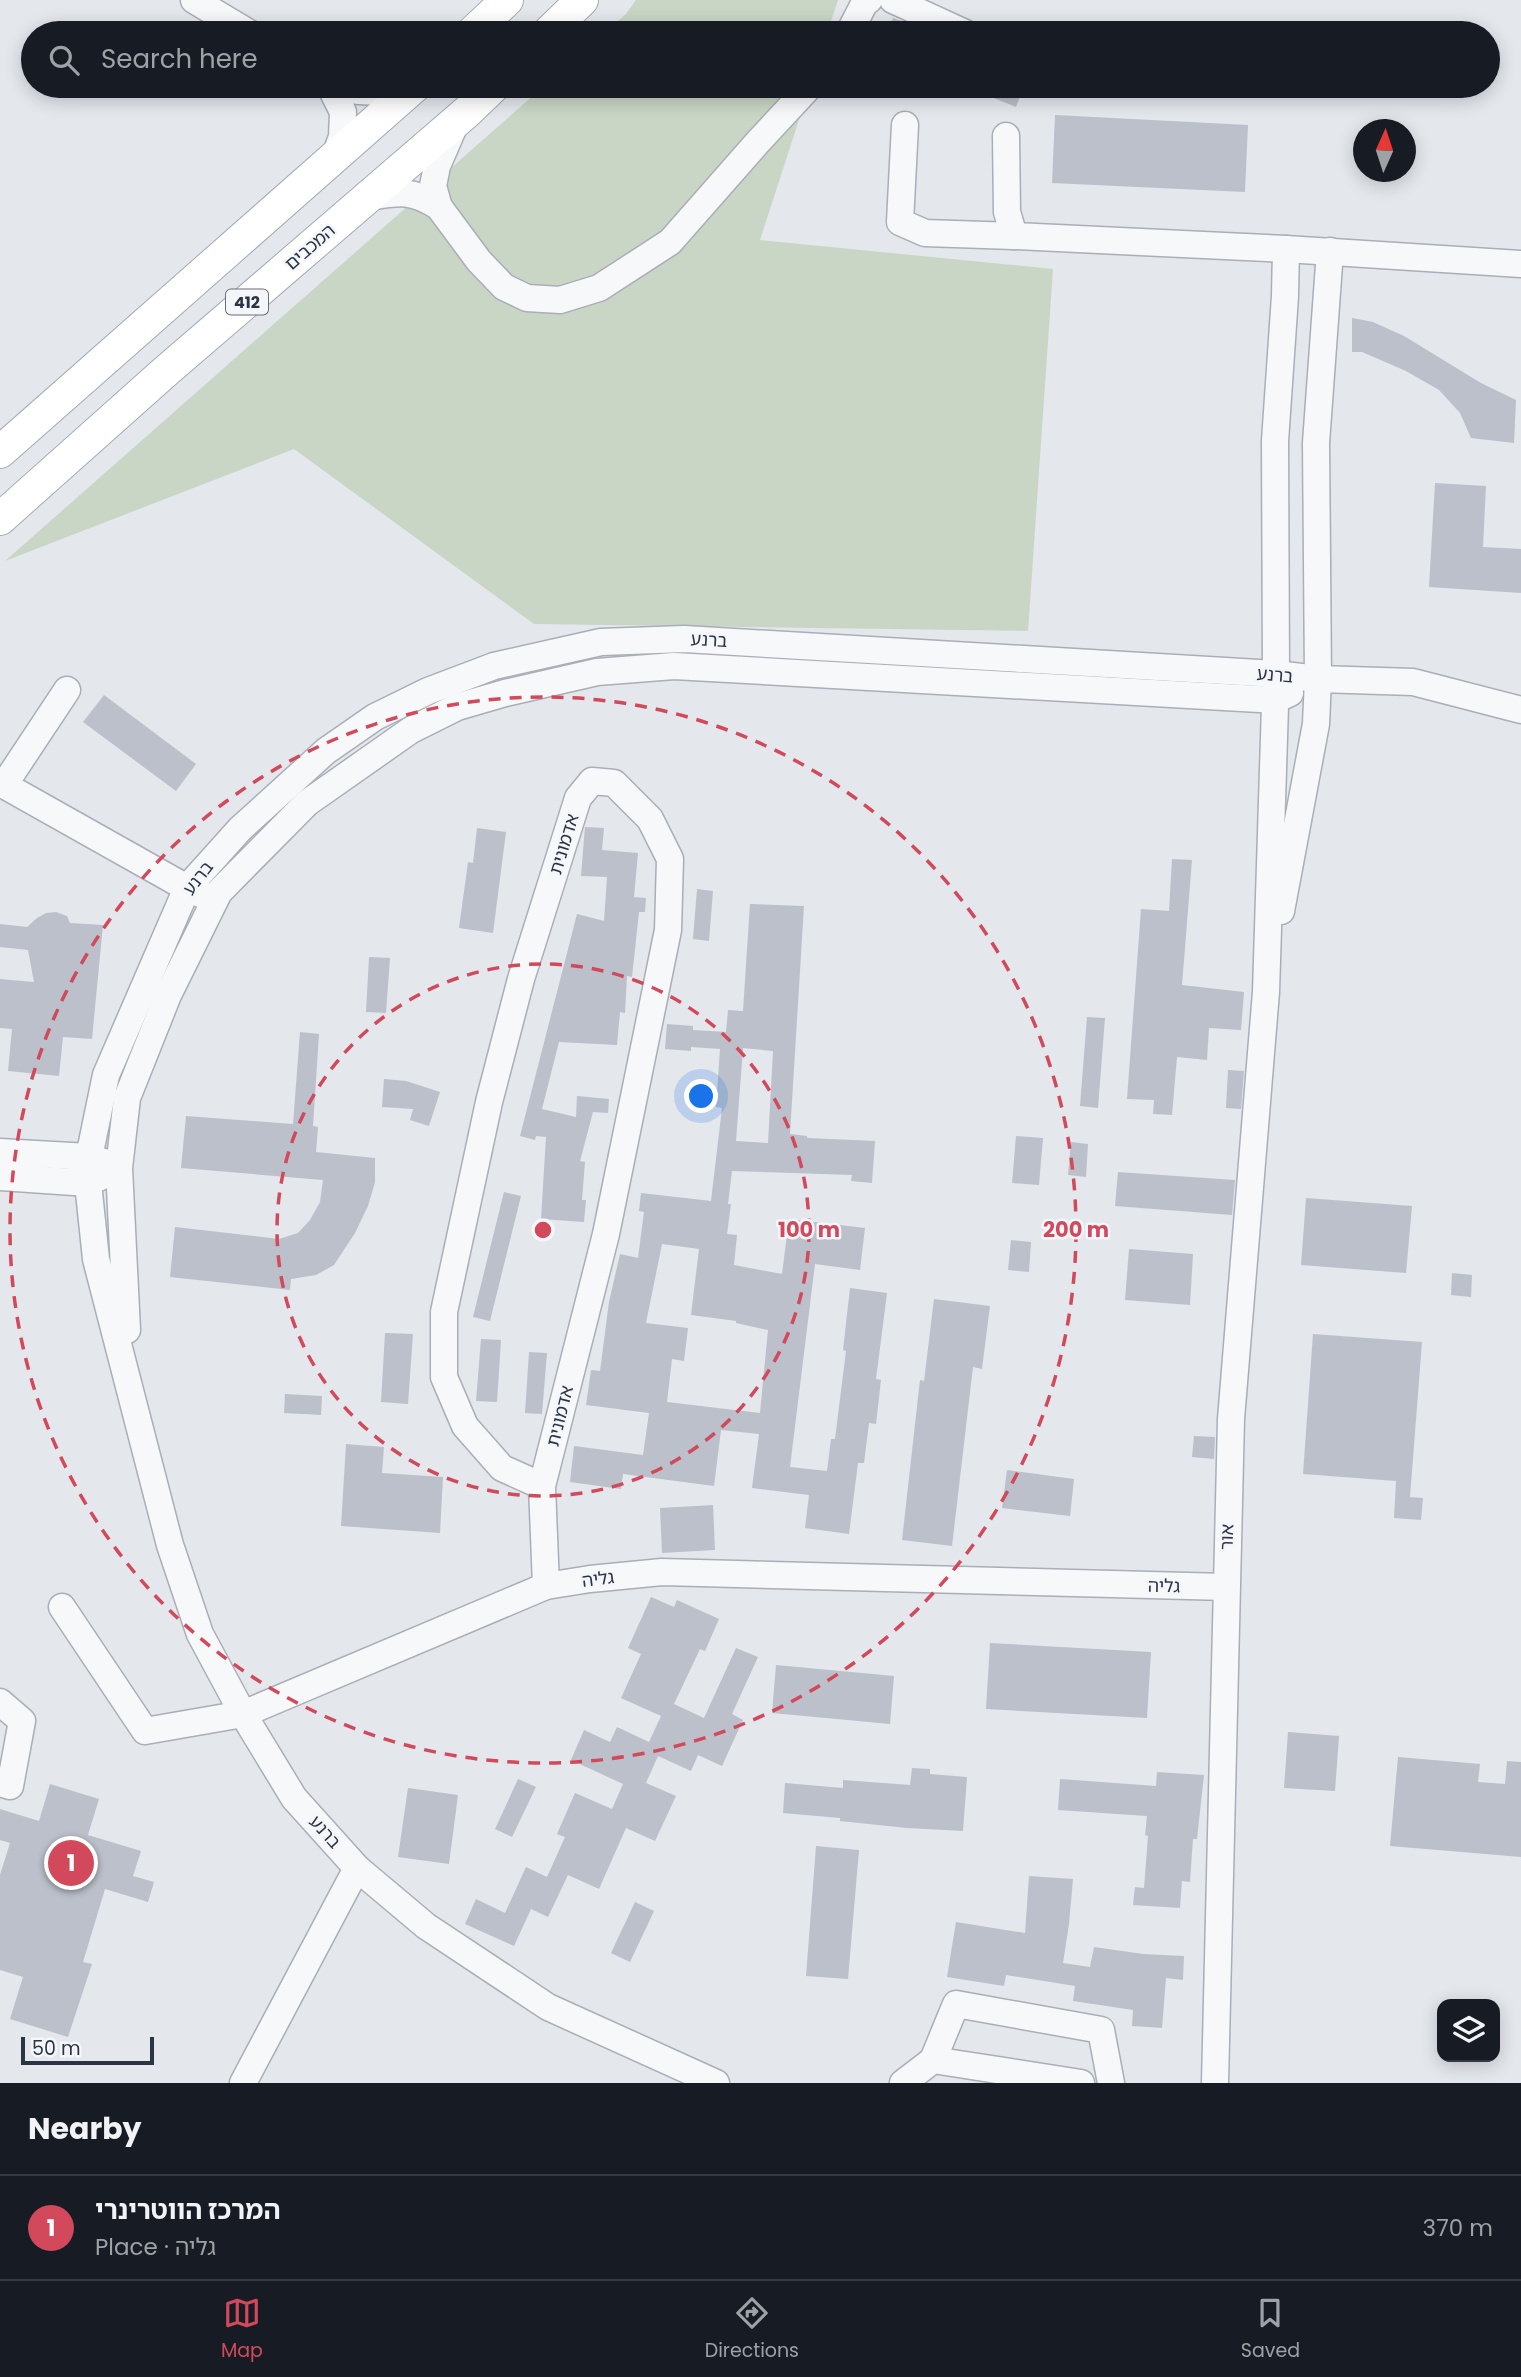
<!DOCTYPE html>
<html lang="en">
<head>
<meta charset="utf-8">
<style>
	body { margin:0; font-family:Poppins,"Noto Sans Hebrew",sans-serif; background:#242831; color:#f1f3f6 }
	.controls { position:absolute; right:21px; bottom:21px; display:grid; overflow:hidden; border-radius:14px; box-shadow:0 4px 18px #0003 }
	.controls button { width:63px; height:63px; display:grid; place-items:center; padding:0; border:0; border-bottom:2px solid #363941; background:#171b24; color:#f1f3f6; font:35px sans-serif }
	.compass { position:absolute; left:1353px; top:119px; width:63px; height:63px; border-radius:50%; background:#171b24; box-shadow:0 4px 18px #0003; rotate:3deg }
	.scale { position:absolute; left:21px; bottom:18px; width:133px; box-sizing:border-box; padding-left:7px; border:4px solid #2b3445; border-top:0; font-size:19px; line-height:24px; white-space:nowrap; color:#2b3445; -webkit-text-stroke:5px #f4f6f9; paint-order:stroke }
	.you { position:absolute; left:702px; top:1097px; width:24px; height:24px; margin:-18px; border:5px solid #fff; border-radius:50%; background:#1a73e8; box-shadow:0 0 0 10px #1a73e833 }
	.badge { display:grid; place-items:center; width:46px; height:46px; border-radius:50%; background:#d1495b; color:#fff; font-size:23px; font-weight:700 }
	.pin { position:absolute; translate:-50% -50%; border:4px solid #fff; box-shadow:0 2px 7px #0006 }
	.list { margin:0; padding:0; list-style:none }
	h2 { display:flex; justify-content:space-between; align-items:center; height:91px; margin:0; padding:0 28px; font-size:30px }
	h2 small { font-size:23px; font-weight:400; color:#9ea1a6 }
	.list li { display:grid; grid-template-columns:46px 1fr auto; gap:21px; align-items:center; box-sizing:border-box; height:105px; padding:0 28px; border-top:2px solid #363941 }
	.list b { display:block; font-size:26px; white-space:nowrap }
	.list p { margin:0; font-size:23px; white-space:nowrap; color:#9ea1a6 }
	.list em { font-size:23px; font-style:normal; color:#9ea1a6 }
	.icon { flex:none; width:38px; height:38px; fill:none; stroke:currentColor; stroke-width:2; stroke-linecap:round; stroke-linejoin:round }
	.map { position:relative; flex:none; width:1521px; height:2083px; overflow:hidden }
	.search { position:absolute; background:#171b24; box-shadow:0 4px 18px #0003; left:21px; right:21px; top:21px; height:77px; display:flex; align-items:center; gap:18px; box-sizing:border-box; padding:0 24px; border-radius:38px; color:#9ea1a6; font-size:26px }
	.sheet { height:196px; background:#171b24 }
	nav { display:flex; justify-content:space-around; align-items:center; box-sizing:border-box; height:98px; border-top:2px solid #363941; background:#171b24; font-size:19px; color:#9ea1a6 }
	nav a { display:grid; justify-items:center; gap:4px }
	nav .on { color:#d1495b }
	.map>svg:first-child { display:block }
	.green { fill:#c9d6c5 }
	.building { fill:#bbc0ca; fill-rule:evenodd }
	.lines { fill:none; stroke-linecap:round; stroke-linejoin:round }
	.minor-casing { stroke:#a9aeb7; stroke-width:29 }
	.major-casing { stroke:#a3abb8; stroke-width:34 }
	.minor { stroke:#f7f8fa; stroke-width:26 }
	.major { stroke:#fff; stroke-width:32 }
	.ring { fill:none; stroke:#d1495b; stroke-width:3.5; stroke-dasharray:12 9 }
	.labels { text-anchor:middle; stroke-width:5; stroke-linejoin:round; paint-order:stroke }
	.shield { fill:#f4f6f9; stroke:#676e7b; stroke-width:2 }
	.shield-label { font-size:16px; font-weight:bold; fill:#2b3445 }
	.street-label { font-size:18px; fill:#2b3445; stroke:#f4f6f9 }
	.centre { fill:#d1495b; stroke:#f4f6f9; stroke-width:3.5 }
	.ring-label { font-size:21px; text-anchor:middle; font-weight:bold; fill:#d1495b; stroke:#f4f6f9; stroke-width:5; stroke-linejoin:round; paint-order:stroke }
</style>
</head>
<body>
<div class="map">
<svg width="1521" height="2083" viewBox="0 0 1521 2083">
	<rect width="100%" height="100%" fill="#e4e7ec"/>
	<g class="green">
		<path d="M 636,0 L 838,0 L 827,33 L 604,33 L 626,14 Z"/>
		<path d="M 544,86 L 810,86 L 760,240 L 1053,269 L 1028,631 L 534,624 L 294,449 L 5,561 Z"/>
	</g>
	<g class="building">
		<path d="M 893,18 L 901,21 L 928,33 L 887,33 Z"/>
		<path d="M 964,86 L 1024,86 L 1016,107 Z"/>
		<path d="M 1055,115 L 1248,125 L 1245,192 L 1052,183 Z"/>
		<path d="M 1352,318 L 1373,322 L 1404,336 L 1481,383 L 1516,400 L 1514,443 L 1471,438 L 1460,413 L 1439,390 L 1406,371 L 1362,352 L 1352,352 Z"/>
		<path d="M 1435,483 L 1486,486 L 1483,547 L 1521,549 L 1521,593 L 1429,587 Z"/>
		<path d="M 104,695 L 196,764 L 176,791 L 83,722 Z"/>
		<path d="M 585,827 L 604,828 L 602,850 L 638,853 L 634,897 L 646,898 L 645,912 L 639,912 L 632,977 L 627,976 L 625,1013 L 620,1012 L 617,1045 L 559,1042 L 542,1109 L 576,1117 L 577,1096 L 609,1099 L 608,1113 L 593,1112 L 580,1161 L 585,1162 L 582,1200 L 586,1200 L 584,1222 L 541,1219 L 546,1137 L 536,1136 L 535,1140 L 520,1136 L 577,914 L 604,921 L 607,877 L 581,876 Z"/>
		<path d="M 477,828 L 506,832 L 493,933 L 459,928 L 468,862 L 473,863 Z"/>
		<path d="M 1172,859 L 1192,860 L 1182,985 L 1244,992 L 1241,1030 L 1209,1028 L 1207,1060 L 1177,1057 L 1172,1115 L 1153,1114 L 1154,1100 L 1127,1099 L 1141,909 L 1169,911 Z"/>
		<path d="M 697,889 L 713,891 L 709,941 L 693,939 Z"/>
		<path d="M 750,904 L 804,906 L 790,1134 L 807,1136 L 807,1138 L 875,1141 L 872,1183 L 851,1181 L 852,1175 L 732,1171 L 728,1204 L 731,1204 L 727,1234 L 737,1235 L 734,1265 L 782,1274 L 789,1219 L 865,1228 L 860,1270 L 815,1264 L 790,1467 L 827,1471 L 831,1439 L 835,1439 L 846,1351 L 843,1350 L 850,1288 L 887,1293 L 876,1379 L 881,1380 L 876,1424 L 869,1423 L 864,1463 L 858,1463 L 849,1534 L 805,1528 L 809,1495 L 752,1488 L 759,1434 L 721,1430 L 714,1486 L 623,1474 L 621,1489 L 570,1482 L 574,1446 L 643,1455 L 649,1413 L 586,1405 L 591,1370 L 600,1371 L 609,1302 L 620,1254 L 638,1258 L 644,1212 L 639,1211 L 641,1193 L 711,1201 L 722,1108 L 716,1107 L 720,1049 L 691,1047 L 691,1051 L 665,1049 L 667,1024 L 693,1026 L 693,1030 L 726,1032 L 728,1010 L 743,1011 ZM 743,1048 L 773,1051 L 768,1143 L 736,1141 ZM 662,1244 L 699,1249 L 691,1315 L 736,1321 L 736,1323 L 768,1330 L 760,1413 L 667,1402 L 672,1359 L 684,1361 L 688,1328 L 646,1323 Z"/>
		<path d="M 56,912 L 67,916 L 70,923 L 103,925 L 92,1039 L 63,1037 L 59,1076 L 8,1071 L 12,1029 L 0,1028 L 0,979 L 34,982 L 28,950 L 0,947 L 0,924 L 27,927 L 37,918 L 46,913 Z"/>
		<path d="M 369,957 L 390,958 L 386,1013 L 366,1012 Z"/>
		<path d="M 1087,1017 L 1105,1018 L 1098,1108 L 1080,1106 Z"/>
		<path d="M 300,1032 L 319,1034 L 313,1126 L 318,1127 L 316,1152 L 375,1158 L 375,1182 L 368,1206 L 355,1233 L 334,1265 L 316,1275 L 291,1279 L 290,1290 L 170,1277 L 175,1227 L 279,1239 L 298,1233 L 310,1220 L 320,1202 L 323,1180 L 181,1168 L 186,1116 L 293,1124 Z"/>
		<path d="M 1228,1070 L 1244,1071 L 1241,1109 L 1226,1108 Z"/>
		<path d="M 384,1079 L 406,1081 L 440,1092 L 429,1126 L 410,1120 L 413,1109 L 382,1107 Z"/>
		<path d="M 1016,1136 L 1043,1138 L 1039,1185 L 1012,1183 Z"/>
		<path d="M 1071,1142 L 1088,1144 L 1086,1177 L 1068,1175 Z"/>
		<path d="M 1118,1172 L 1235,1180 L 1232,1215 L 1115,1206 Z"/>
		<path d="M 504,1192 L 521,1196 L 490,1321 L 473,1317 Z"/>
		<path d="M 1306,1198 L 1412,1206 L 1406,1273 L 1301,1265 Z"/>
		<path d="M 1011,1240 L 1031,1242 L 1029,1272 L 1008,1270 Z"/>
		<path d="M 1129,1249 L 1193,1254 L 1190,1305 L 1125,1300 Z"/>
		<path d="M 1452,1273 L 1472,1275 L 1471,1297 L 1451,1295 Z"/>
		<path d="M 934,1299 L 990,1306 L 982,1369 L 973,1367 L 952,1546 L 902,1540 L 920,1380 L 924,1381 Z"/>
		<path d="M 385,1333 L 413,1334 L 408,1404 L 381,1402 Z"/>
		<path d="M 1313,1334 L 1422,1342 L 1410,1497 L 1423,1498 L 1421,1520 L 1394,1518 L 1396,1481 L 1303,1474 Z"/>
		<path d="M 481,1339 L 501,1340 L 497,1402 L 476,1401 Z"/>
		<path d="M 529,1352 L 547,1353 L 542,1414 L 525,1413 Z"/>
		<path d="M 285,1394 L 322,1396 L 321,1415 L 284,1413 Z"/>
		<path d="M 1194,1436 L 1215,1437 L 1214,1459 L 1192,1457 Z"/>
		<path d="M 346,1444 L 384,1447 L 382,1473 L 443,1477 L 440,1533 L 341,1526 Z"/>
		<path d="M 1007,1470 L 1074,1479 L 1070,1516 L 1002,1508 Z"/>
		<path d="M 713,1505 L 715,1550 L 662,1553 L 660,1508 Z"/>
		<path d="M 651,1597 L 674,1607 L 677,1600 L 719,1619 L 705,1651 L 700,1649 L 674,1704 L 704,1718 L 736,1648 L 758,1657 L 732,1714 L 743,1720 L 722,1766 L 698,1755 L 691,1771 L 658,1756 L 646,1783 L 676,1796 L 655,1841 L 626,1828 L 599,1889 L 568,1875 L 548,1917 L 531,1909 L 514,1946 L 465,1924 L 476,1899 L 505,1913 L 526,1867 L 547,1877 L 565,1837 L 557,1834 L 575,1793 L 612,1809 L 623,1784 L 571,1760 L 584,1730 L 610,1742 L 617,1727 L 649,1742 L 661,1716 L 621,1698 L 641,1654 L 628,1648 Z"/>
		<path d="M 990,1643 L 1151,1652 L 1147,1718 L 986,1709 Z"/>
		<path d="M 776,1665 L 894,1676 L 890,1724 L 772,1713 Z"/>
		<path d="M 1288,1732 L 1339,1736 L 1335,1791 L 1284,1788 Z"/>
		<path d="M 1398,1757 L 1480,1764 L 1478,1782 L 1505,1784 L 1507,1761 L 1521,1762 L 1521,1857 L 1390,1846 Z"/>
		<path d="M 912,1768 L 930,1769 L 930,1774 L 967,1777 L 963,1831 L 907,1828 L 840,1821 L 840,1818 L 783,1813 L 785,1783 L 843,1788 L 843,1780 L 910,1785 Z"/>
		<path d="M 1157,1772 L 1204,1775 L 1197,1839 L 1193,1839 L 1190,1882 L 1182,1881 L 1180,1908 L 1133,1905 L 1135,1887 L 1144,1888 L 1148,1836 L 1145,1835 L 1147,1816 L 1058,1810 L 1060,1779 L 1156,1786 Z"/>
		<path d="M 518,1779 L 536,1787 L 512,1837 L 495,1829 Z"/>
		<path d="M 50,1784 L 99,1799 L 88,1835 L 141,1851 L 133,1876 L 154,1882 L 148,1902 L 105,1889 L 83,1962 L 92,1964 L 68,2037 L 10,2019 L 23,1977 L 0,1970 L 0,1875 L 10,1843 L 0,1840 L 0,1809 L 39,1821 Z"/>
		<path d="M 408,1788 L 458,1795 L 449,1864 L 398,1857 Z"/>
		<path d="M 816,1846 L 859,1850 L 848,1979 L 806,1976 Z"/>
		<path d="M 1029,1876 L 1073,1879 L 1069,1924 L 1063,1963 L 1090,1967 L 1094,1947 L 1143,1954 L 1184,1956 L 1183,1980 L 1166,1978 L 1162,2028 L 1132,2026 L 1133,2010 L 1073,2001 L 1075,1986 L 1006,1975 L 1004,1986 L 947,1977 L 956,1922 L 1025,1933 Z"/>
		<path d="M 635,1902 L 654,1911 L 630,1962 L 611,1953 Z"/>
	</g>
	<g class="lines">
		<defs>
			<g id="minor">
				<path d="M 194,0 L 249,33"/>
				<path d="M 893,0 L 965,33"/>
				<path d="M 849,33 L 865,2 L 869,0"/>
				<path d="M 330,86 L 343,112 L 342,137 L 335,156"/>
				<path d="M 339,86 C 358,95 387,91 408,86"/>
				<path d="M 456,122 L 437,166 L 433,186 L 439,207 L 479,261 L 504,287 L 527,298 L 560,300 L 599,288 L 670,242 L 757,143 L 810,86"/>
				<path d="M 905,125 L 900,222 L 925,233 L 1014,236"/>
				<path d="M 1006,136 L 1007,212 L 1014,236 L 1286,249 L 1521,264"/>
				<path d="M 368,197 C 399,192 412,189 439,207"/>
				<path d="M 67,690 L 4,785 L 187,888 L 203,895"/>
				<path d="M 1281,911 L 1316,724 L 1318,679 L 1316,443 L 1330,251"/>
				<path d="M 0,1152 L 89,1157 L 104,1162"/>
				<path d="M 0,1177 L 88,1183 L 102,1176"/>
				<path d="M 127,1330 L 119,1168 L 127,1098 L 168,995 L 219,892 L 307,803 L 411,730 L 457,707 L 505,693 L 597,672 L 674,666 L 1275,700 L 1290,693"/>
				<path d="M 542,1486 L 502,1468 L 465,1426 L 444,1377 L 444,1312 L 489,1102 L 521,979 L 578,798 L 592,781 L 614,783 L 650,819 L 670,859 L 668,930 L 606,1234 L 542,1486 L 546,1586"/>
				<path d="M 62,1607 L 145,1731 L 243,1714 L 546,1586 L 590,1579 L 662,1572 L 1226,1587"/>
				<path d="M 0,1702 L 22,1721 L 10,1786 L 0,1783"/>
				<path d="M 933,2060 L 956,2004 L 1101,2030 L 1111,2083"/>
				<path d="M 243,2083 L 357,1868"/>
				<path d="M 716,2083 L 548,2007 L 426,1926 L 357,1868 L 294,1798 L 243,1714 L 200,1634 L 170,1545 L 96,1259 L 88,1183 L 89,1157 L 106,1075 L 187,888 L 240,829 L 326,751 L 375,717 L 428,691 L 494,666 L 601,642 L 684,639 L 1276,674 L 1318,679 L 1413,682 L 1521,710"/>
				<path d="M 903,2083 L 933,2060 L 1081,2083"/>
				<path d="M 1215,2083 L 1231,1419 L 1266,992 L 1276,674 L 1275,441 L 1285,296 L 1286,249"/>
			</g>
			<g id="major">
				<path d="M 472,33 L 507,0"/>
				<path d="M 548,33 L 582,0"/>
				<path d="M 0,452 L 415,86"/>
				<path d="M 0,519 L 166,371 L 468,111 L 494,86"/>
			</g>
		</defs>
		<use href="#minor" class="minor-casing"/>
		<use href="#major" class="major-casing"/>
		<use href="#minor" class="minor"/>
		<use href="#major" class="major"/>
	</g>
	<g class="ring">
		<circle cx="543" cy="1230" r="266"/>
		<circle cx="543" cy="1230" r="533"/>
	</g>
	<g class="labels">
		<rect class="shield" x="226" y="289.5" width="42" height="25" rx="5"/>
		<g class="shield-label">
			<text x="247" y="308">412</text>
		</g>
		<g class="street-label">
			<text transform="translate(310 247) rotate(-41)" y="6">המכבים</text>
			<text transform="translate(709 640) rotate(3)" y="6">ברנע</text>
			<text transform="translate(1275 675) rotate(5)" y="6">ברנע</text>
			<text transform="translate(564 844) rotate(-73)" y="6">אדמונית</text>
			<text transform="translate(198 878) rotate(-52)" y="6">ברנע</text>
			<text transform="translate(560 1416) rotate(-76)" y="6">אדמונית</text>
			<text transform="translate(1227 1537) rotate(-88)" y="6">אור</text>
			<text transform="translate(598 1579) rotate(-7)" y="6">גליה</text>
			<text transform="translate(1164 1586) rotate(1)" y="6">גליה</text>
			<text transform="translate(325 1832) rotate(48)" y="6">ברנע</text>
		</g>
	</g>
	<circle cx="543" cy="1230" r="10" class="centre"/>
	<g class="ring-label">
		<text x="809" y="1237">100 m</text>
		<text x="1076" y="1237">200 m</text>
	</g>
</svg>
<div class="controls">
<button><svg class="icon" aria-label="layers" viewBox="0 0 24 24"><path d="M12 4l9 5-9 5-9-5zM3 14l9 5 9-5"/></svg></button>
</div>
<svg class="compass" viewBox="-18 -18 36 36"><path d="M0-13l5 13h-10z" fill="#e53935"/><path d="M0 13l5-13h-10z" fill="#9ea1a6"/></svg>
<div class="scale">50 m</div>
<div class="you"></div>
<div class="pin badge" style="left:71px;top:1863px">1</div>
<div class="search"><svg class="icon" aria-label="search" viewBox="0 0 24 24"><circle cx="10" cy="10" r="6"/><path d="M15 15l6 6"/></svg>Search here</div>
</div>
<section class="sheet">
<h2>Nearby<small></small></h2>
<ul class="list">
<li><span class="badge">1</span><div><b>המרכז הווטרינרי</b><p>Place · גליה</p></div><em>370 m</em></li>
</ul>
</section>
<nav>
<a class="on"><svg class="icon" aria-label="map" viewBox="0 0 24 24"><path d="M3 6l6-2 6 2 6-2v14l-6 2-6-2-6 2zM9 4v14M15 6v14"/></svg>Map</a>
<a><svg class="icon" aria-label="directions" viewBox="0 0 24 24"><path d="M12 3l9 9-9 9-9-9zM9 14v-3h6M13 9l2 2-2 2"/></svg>Directions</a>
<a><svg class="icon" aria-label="saved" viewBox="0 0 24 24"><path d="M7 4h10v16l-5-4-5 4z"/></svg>Saved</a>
</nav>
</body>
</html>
